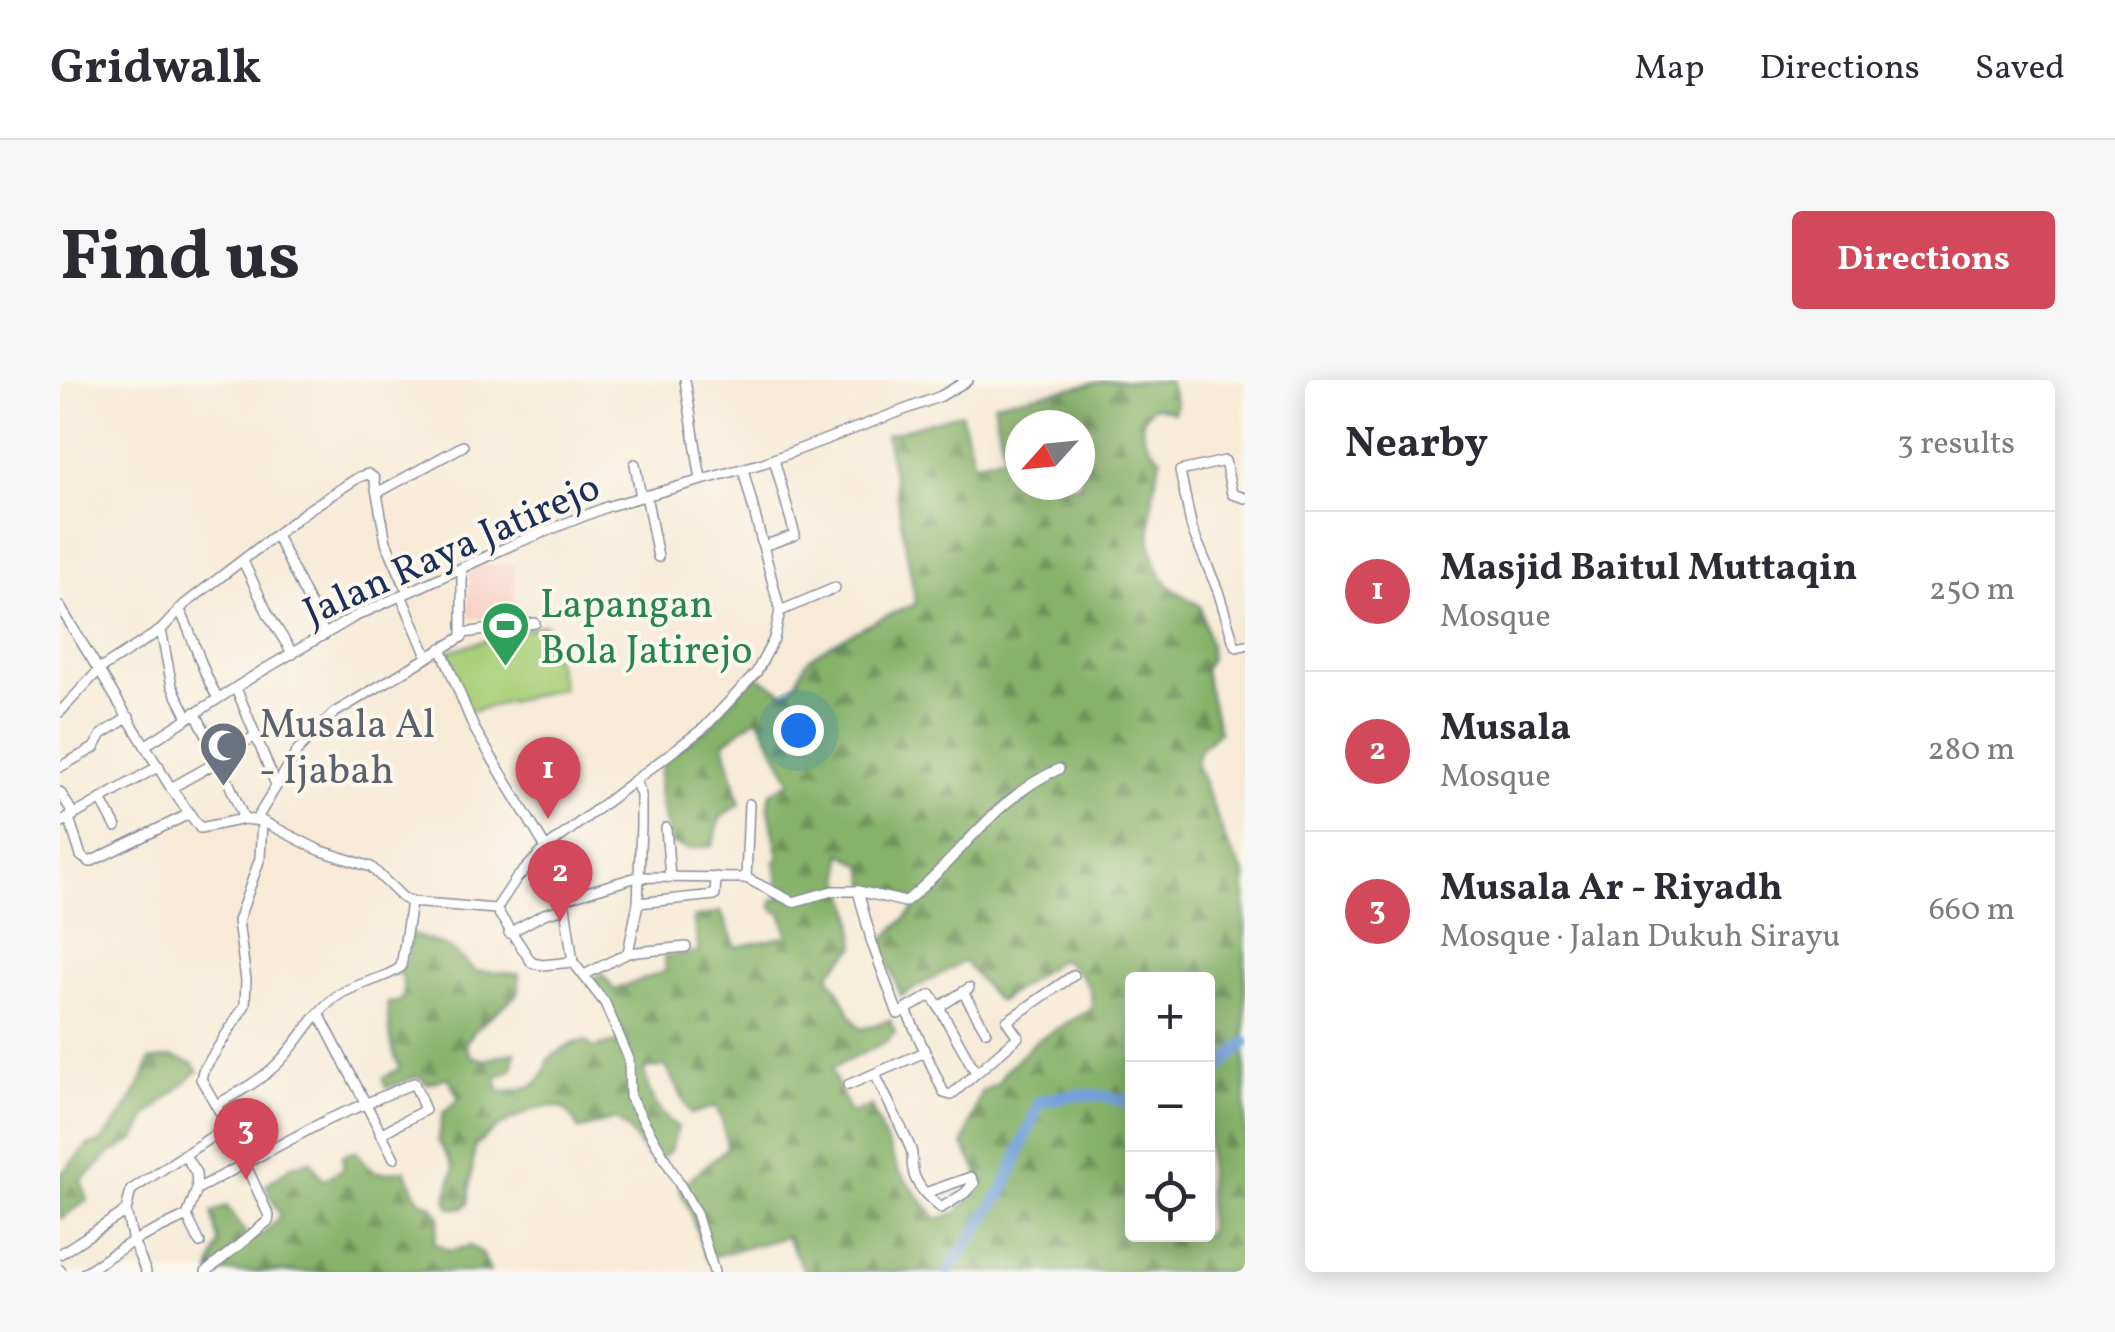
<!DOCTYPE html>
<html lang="en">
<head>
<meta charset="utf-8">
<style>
	body { margin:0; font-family:Vollkorn,serif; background:#f7f7f7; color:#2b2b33 }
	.controls { position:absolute; right:30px; bottom:30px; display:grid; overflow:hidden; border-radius:10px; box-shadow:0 5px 25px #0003 }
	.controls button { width:90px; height:90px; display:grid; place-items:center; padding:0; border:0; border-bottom:2px solid #e1e1e2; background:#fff; color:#2b2b33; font:50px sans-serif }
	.compass { position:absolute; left:945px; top:30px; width:90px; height:90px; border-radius:50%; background:#fff; box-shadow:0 5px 25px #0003; rotate:243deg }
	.you { position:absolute; left:738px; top:350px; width:35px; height:35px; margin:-25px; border:8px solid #fff; border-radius:50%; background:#1a73e8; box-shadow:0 0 0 15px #1a73e833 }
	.badge { display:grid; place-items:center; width:65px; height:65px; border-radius:50%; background:#d1495b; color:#fff; font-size:32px; font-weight:700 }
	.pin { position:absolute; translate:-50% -82px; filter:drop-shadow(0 2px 5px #0008) }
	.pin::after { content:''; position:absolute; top:52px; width:35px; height:30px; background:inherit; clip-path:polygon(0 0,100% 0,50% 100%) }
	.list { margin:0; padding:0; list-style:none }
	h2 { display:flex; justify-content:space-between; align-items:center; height:130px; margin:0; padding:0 40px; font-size:42px }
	h2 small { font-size:32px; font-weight:400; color:#7c7c81 }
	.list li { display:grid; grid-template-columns:65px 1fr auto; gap:30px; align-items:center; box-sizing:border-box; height:160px; padding:0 40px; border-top:2px solid #e1e1e2 }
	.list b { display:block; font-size:38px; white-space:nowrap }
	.list p { margin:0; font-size:32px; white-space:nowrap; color:#7c7c81 }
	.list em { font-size:32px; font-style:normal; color:#7c7c81 }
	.icon { flex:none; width:55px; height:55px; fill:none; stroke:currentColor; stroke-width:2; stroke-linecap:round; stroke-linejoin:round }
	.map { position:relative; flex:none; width:1185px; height:892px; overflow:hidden; border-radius:10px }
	header { display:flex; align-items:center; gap:60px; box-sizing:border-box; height:140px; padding:0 50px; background:#fff; border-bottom:2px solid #e1e1e2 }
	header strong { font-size:48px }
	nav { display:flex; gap:55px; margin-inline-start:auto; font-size:35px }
	.intro { display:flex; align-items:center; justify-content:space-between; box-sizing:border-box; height:240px; padding:0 60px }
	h1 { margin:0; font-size:70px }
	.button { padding:25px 45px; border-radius:10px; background:#d1495b; color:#fff; font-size:35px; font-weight:700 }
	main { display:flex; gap:60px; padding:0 60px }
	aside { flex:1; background:#fff; border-radius:10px; box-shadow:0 5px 25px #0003 }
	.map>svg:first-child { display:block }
	.built { fill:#f7d1c6 }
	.forest { fill:url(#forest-firs); stroke:#507064; stroke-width:2.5; fill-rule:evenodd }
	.pitch { fill:#a9cf79; stroke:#627f6c; stroke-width:2.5 }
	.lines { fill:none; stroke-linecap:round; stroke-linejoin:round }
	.river { stroke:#72a0db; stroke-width:12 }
	.minor-casing { stroke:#898d9a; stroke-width:12 }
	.minor { stroke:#fff; stroke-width:9 }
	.labels { text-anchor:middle; stroke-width:8; stroke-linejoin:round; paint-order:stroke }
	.street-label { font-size:40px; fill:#1b2f5e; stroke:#fbf7ec }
	.leisure-label { font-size:40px; fill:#27864d; stroke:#fbf7ec; text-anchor:start }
	.worship-label { font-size:40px; fill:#5b616d; stroke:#fbf7ec; text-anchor:start }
</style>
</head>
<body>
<header>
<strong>Gridwalk</strong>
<nav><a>Map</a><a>Directions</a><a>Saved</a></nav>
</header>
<div class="intro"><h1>Find us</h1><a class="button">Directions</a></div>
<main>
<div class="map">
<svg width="1185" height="892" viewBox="0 0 1185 892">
	<defs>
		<pattern id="forest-firs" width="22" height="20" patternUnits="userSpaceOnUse" patternTransform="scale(2.5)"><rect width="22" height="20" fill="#86b269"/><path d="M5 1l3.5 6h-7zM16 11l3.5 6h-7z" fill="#6d915a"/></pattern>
	</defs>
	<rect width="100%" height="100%" fill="#fbf7ec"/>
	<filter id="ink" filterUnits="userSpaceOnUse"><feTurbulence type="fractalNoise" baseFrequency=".01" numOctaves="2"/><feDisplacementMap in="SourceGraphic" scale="20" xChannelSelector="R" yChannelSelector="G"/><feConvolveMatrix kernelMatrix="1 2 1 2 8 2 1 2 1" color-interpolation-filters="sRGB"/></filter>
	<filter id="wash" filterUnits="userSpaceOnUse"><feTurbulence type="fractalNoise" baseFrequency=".0048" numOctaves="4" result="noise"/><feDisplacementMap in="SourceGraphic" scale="40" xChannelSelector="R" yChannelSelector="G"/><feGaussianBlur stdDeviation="2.25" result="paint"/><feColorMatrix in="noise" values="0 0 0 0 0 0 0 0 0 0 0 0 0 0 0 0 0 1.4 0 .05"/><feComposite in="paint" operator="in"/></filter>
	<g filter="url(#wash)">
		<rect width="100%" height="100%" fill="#f7ebd7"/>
		<path class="built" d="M 410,185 L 454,185 L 454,240 L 407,238 Z"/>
		<g class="forest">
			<path d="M 1045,1 L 1109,1 L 1116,22 L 1114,32 L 1095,26 C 1072,41 1084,63 1101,78 C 1092,110 1080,174 1107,203 C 1115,212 1130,219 1140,226 L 1150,265 L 1150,278 L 1144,290 L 1159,352 L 1140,369 L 1136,382 L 1167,464 L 1185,494 L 1185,892 L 745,892 L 726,857 L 646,878 L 629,829 L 619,808 L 667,768 L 663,743 L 656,726 L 631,734 L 606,686 L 584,689 C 588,714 596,733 618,747 L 610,771 L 594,783 C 579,769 573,750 555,739 L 519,750 C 516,745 511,734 506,731 C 483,713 432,751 415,766 L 408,823 L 403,828 L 390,828 L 386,819 L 394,788 L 378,761 L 383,733 L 399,719 L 388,697 L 367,704 L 359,696 L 326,708 L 323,698 L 340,688 C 329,668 330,646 327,623 L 341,621 L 344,613 L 342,596 L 336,593 C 349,585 349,568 351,554 L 390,568 L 415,591 L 459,594 L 459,612 C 441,631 418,642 405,664 L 411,676 L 424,680 L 455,672 L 453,689 L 436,698 L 440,712 C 469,707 481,711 489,678 L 514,663 L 525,661 L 534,668 L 567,659 L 532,600 L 542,593 L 554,610 L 606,591 L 605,576 L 639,572 L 633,538 L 661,532 L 676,567 L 728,556 L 722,535 L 712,528 L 712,520 L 720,520 L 715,481 L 719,478 L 708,425 L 711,412 L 731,401 L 698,337 L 664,362 L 680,424 L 660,438 L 652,466 L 627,469 L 612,464 C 603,437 594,409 603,381 L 650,346 L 694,294 L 725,313 C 744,299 737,294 748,280 C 758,268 837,230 856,224 L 826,55 L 901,33 L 914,83 L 944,75 L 934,23 ZM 960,45 L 1020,45 L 1020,105 L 960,105 ZM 782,473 L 804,487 L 807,505 L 841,512 L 852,521 L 854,530 L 821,562 L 841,616 L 904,581 L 934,618 L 940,621 L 1000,579 C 1018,587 1036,610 1031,629 L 976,661 L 945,691 L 938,703 L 921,712 L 903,765 L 924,803 L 896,833 L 877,839 L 839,792 L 811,726 L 790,733 L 771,689 L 826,662 L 835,653 L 830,640 L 802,649 C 786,637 785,613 770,599 L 770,592 L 796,566 L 792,531 L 782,499 ZM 1072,599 L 1148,599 L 1148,854 L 1072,854 Z"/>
			<path d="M 112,677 L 132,683 L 138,691 L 87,736 L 75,760 L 51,773 L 21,801 L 28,820 L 0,839 L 0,795 L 28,765 L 40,763 C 62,737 80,712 90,680 Z"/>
			<path d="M 296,771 C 313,797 316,794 345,790 L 359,820 L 371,825 L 380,837 L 374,862 L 389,871 L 410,866 L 422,873 L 430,892 L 150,892 L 159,863 L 152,833 L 167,826 L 190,860 L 205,852 L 220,836 L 206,805 L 233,785 L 251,781 L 263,800 L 284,788 L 282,776 Z"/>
		</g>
		<path class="pitch" d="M 485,244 L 503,308 L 406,333 L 388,271 Z"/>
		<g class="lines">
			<g class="river">
				<path d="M 1148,698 L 1185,663"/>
				<path d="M 889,892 L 945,807 L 980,721 C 1016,713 1037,712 1072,723"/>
			</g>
		</g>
	</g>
	<g filter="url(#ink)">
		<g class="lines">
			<defs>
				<g id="minor">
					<path d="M 625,0 L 641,100"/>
					<path d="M 575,84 L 581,117"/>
					<path d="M 317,113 L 403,66"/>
					<path d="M 586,115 L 598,177"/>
					<path d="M 1185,118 L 1172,114 L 1165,81 L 1120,91 L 1132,149 L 1158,211 L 1174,263 L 1177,267 L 1185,265"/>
					<path d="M 216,155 L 265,255"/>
					<path d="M 703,166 L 735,155 L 714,79"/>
					<path d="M 183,181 L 209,236 L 233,274"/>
					<path d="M 341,215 L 367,276"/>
					<path d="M 0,227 L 111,408 L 140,448 L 184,439 L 202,441 L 259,470 L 311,487 L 342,517 L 351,522 L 436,529"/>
					<path d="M 119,229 C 135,258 140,290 158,318"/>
					<path d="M 720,231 L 775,208"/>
					<path d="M 101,250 L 112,306 L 128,337"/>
					<path d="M 404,253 L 475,243"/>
					<path d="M 381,268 L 414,348 L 486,468 L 504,519 L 513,582 L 545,623 L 569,679 L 570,717 L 636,833 L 654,892"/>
					<path d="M 176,308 L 216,405"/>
					<path d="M 0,332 L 40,289 L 101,250 L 125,224 L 248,130 L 299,97 L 308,94 L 314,98 L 326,162 L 348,212"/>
					<path d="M 135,332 L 158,377 L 184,439"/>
					<path d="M 86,365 L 200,292 L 294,237 L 454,164 L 549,126 L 703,83 L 881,16 L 908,0"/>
					<path d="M 158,377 L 194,357"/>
					<path d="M 0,387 L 34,368 L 42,354 L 69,337"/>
					<path d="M 111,408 L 159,381"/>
					<path d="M 0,412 L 14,435"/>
					<path d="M 41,419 L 56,447"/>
					<path d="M 9,438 L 21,476 L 30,482 L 129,434"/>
					<path d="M 196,440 L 238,370 L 274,333 L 402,257 L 402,188"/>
					<path d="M 0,443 L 99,386"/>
					<path d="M 606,448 L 610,497"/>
					<path d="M 686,498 L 733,522 L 772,511 L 798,511 L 845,522 C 899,480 934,417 999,389"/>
					<path d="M 798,511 L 812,563 L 838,634 L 871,615 L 879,627 L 909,608"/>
					<path d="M 504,519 L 577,497 L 686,498 L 689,424"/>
					<path d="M 578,523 L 655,515 L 656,497"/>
					<path d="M 436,529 L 456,499 L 486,468 L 645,347 L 696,293 L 714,259 L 720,231 L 683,89"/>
					<path d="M 436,529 L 472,583 L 482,585 L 513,582"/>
					<path d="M 449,553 L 484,534 L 505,528"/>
					<path d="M 568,573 L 578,523 L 581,445 L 581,415 L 575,400"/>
					<path d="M 524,595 L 568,573 L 626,567"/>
					<path d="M 903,612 L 926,651"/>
					<path d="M 879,627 L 915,691"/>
					<path d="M 846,630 L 884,713 L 891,715 L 958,657 L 947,641 L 1014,595"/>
					<path d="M 259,634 L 334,778"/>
					<path d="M 815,694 C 826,718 839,742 850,767 C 854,775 851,781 853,790 C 855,805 869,818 881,828 L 905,813 L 914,803 L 911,797 L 865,813"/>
					<path d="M 788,705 L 865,672"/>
					<path d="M 156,725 C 177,713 198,702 215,686 C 238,665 251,635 277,616 C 297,602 322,601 341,587 L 351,522"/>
					<path d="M 124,774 L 136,793 L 137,809"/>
					<path d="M 140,863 L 127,836 L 137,809 L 267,740 L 354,703 L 365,730 L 320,754"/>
					<path d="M 0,874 L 66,831"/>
					<path d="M 0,890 L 1,892"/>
					<path d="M 25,892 L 73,861 L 66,831 L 71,810 L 168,746"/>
					<path d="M 86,892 L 73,861 L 127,836"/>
					<path d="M 146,892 L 208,841 L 209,836 L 168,746 L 141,699 L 143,691 L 185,625 L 186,600 L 178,541 L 200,478 L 202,441"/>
				</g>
			</defs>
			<use href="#minor" class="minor-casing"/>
			<use href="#minor" class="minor"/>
		</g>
	</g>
	<defs>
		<symbol id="stadium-pin" viewBox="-11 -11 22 30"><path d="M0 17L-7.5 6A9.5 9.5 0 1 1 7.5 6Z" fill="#2e9e5b" stroke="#fbf7ec"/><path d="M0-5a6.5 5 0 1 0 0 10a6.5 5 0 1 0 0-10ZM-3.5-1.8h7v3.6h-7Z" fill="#fff"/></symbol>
		<symbol id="mosque-pin" viewBox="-11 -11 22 30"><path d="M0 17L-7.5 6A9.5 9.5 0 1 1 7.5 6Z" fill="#6b7280" stroke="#fbf7ec"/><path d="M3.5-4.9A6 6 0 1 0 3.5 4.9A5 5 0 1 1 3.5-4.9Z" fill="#fff"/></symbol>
	</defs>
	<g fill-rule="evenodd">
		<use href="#stadium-pin" x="418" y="218" width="55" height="75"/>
		<use href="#mosque-pin" x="136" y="338" width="55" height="75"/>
	</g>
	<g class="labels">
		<g class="street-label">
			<text transform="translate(391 168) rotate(-24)" y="14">Jalan Raya Jatirejo</text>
		</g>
		<g class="leisure-label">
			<text x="480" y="237">Lapangan<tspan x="480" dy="46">Bola Jatirejo</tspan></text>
		</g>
		<g class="worship-label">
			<text x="199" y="357">Musala Al<tspan x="199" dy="46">- Ijabah</tspan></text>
		</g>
	</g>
</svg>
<div class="controls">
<button>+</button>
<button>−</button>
<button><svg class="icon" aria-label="locate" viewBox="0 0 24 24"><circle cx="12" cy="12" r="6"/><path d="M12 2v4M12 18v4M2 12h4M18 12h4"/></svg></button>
</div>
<svg class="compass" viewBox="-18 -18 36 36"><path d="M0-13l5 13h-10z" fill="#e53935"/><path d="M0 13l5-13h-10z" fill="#7c7c81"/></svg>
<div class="you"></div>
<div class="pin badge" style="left:488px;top:439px">1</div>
<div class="pin badge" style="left:500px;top:542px">2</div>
<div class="pin badge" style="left:186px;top:800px">3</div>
</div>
<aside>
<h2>Nearby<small>3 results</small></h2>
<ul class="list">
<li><span class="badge">1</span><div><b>Masjid Baitul Muttaqin</b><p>Mosque</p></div><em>250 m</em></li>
<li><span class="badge">2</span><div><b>Musala</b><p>Mosque</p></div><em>280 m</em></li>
<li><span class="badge">3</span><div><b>Musala Ar - Riyadh</b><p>Mosque · Jalan Dukuh Sirayu</p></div><em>660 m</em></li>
</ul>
</aside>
</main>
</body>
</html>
